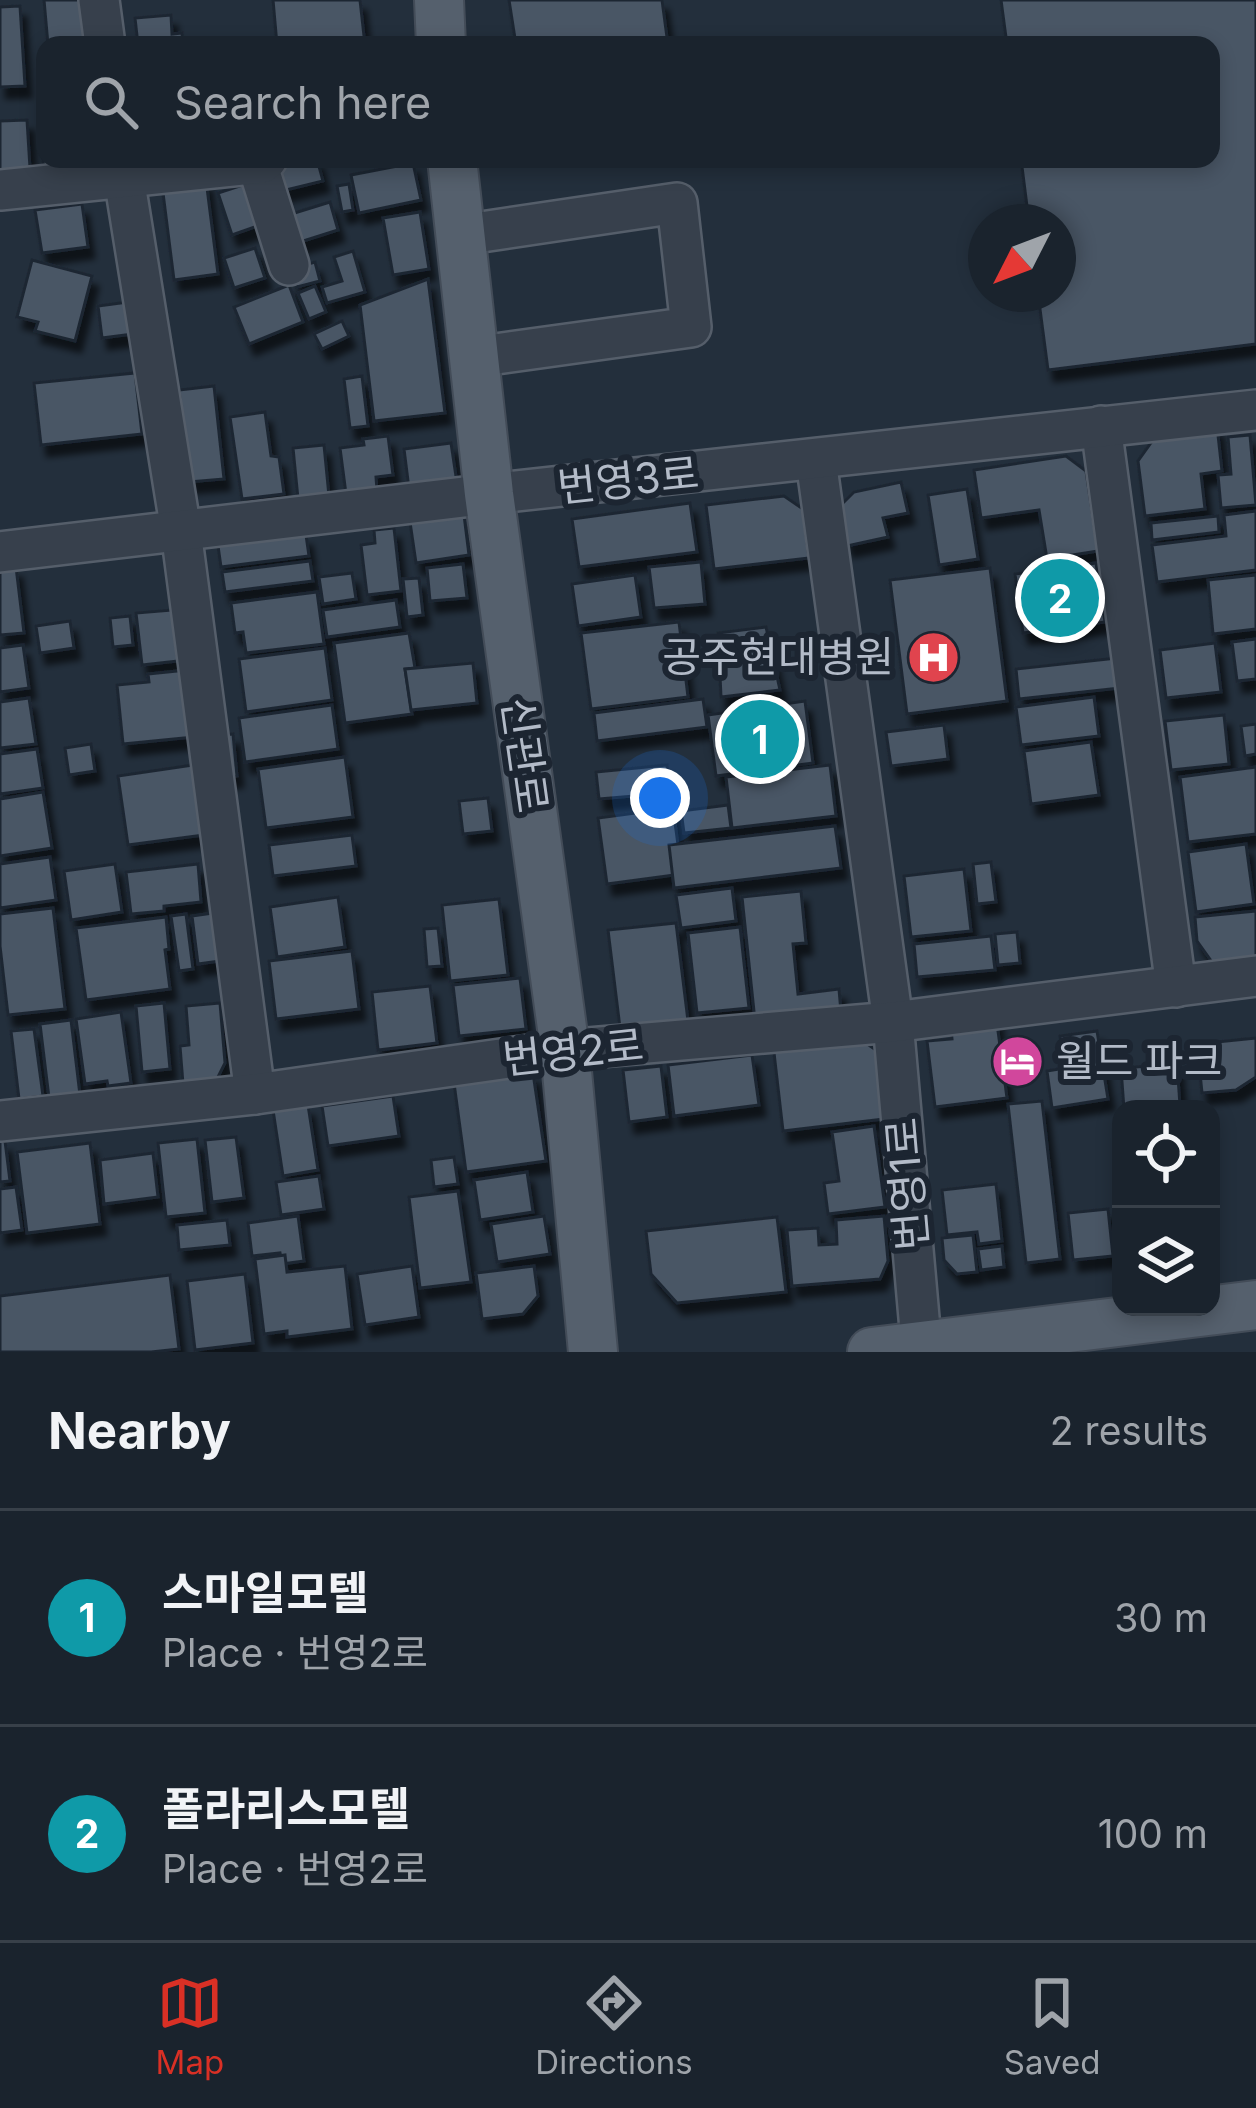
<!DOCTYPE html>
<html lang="en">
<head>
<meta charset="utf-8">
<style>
	body { margin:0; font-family:Inter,"Noto Sans KR",sans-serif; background:#272f39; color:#f1f3f6 }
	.controls { position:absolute; right:36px; bottom:36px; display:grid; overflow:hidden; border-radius:24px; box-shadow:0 6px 18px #0003 }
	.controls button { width:108px; height:108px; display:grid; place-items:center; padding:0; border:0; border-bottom:3px solid #384049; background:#1a232d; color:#f1f3f6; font:60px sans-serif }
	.compass { position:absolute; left:968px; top:204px; width:108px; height:108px; border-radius:50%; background:#1a232d; box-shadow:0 6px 18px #0003; rotate:228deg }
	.you { position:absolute; left:660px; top:798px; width:42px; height:42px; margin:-30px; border:9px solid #fff; border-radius:50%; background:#1a73e8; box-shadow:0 0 0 18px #1a73e833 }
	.badge { display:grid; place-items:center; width:78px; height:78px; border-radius:50%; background:#d93025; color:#fff; font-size:39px; font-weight:700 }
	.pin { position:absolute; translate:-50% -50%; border:6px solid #fff; box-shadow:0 3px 12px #0006 }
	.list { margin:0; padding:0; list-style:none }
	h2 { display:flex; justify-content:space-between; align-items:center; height:156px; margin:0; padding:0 48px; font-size:51px }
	h2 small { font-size:39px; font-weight:400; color:#9fa4aa }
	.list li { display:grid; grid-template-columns:78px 1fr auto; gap:36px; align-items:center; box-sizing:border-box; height:216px; padding:0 48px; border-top:3px solid #384049 }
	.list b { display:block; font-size:45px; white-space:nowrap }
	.list p { margin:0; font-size:39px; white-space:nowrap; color:#9fa4aa }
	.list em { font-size:39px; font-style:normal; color:#9fa4aa }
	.icon { flex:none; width:66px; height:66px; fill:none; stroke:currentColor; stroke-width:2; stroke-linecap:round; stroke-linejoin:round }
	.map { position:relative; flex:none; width:1256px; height:1352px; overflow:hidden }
	.search { position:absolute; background:#1a232d; box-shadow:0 6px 18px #0003; left:36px; right:36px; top:36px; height:132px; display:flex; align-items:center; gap:30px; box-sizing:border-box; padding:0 42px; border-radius:24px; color:#9fa4aa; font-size:45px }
	.sheet { height:588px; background:#1a232d }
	nav { display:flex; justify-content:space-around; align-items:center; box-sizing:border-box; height:168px; border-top:3px solid #384049; background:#1a232d; font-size:33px; color:#9fa4aa }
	nav a { display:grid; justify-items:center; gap:6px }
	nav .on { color:#d93025 }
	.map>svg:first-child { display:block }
	.building { fill:#495665; stroke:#1e2733; stroke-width:3; filter:url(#shadow) }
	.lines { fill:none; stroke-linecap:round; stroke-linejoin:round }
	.minor-casing { stroke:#555e6a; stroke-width:44 }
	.major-casing { stroke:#434c58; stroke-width:52 }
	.minor { stroke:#37404c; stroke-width:39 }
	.major { stroke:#55606d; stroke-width:48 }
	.labels { text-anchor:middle; stroke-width:12; stroke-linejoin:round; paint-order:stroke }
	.street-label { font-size:42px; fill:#b3bbc8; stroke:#1c2531 }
	.poi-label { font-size:42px; fill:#b3bbc8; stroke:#1c2531; text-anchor:end }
</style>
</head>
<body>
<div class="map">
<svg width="1256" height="1352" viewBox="0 0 1256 1352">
	<defs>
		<filter id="shadow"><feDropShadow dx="6" dy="11" stdDeviation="3" flood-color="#0009"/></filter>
	</defs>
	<rect width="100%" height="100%" fill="#232f3c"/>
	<g class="building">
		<path d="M 44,0 L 84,0 L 98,45 L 48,45 Z"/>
		<path d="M 273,0 L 360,0 L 365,45 L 277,45 Z"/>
		<path d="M 509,0 L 662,0 L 668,45 L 516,45 Z"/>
		<path d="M 1001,0 L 1256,0 L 1256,344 L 1048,370 L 1038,294 L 1058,294 L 1058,222 L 1029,222 L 1021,159 L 1211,159 L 1211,45 L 1007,45 Z"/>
		<path d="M 20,6 L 25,86 L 0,87 L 0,7 Z"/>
		<path d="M 171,15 L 172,34 L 182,33 L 183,45 L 138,45 L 135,18 Z"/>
		<path d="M 45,112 L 45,159 L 110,159 L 44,170 L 38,113 Z"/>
		<path d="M 27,120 L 30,168 L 0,170 L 0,121 Z"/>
		<path d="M 297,159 L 317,159 L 323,181 L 282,191 L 276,166 Z"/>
		<path d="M 413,163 L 421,200 L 359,213 L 351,175 Z"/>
		<path d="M 206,180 L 218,274 L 174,280 L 162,185 Z"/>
		<path d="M 258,180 L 272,221 L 232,235 L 218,193 Z"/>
		<path d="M 349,184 L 353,210 L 342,212 L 337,186 Z"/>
		<path d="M 330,202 L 338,230 L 297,243 L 288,215 Z"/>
		<path d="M 82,204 L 88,247 L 42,253 L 35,210 Z"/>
		<path d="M 420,212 L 429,269 L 393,275 L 383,218 Z"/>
		<path d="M 255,248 L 265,278 L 234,288 L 224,258 Z"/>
		<path d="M 353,251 L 365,292 L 327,303 L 322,287 L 342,281 L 334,257 Z"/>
		<path d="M 32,260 L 92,276 L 75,341 L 35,331 L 38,322 L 17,317 Z"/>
		<path d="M 315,262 L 320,281 L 297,287 L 291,269 Z"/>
		<path d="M 428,279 L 445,413 L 374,421 L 360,305 Z"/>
		<path d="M 289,285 L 303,322 L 249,344 L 234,307 Z"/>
		<path d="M 315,286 L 326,312 L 309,319 L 298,293 Z"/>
		<path d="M 128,302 L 133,334 L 102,338 L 98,306 Z"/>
		<path d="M 342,321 L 349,336 L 322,349 L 314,334 Z"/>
		<path d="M 135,373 L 142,434 L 41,445 L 34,383 Z"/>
		<path d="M 362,376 L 368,426 L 350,428 L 344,379 Z"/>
		<path d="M 214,386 L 224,479 L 189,482 L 179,390 Z"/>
		<path d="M 265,412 L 271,456 L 279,457 L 284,494 L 242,499 L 230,417 Z"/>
		<path d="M 1217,426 L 1222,471 L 1201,474 L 1205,509 L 1145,516 L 1138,461 L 1158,433 Z"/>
		<path d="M 1250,435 L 1256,505 L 1221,508 L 1218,475 L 1231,474 L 1228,437 Z"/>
		<path d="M 388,436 L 393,475 L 376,477 L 377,490 L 346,494 L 340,448 L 364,445 L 363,439 Z"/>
		<path d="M 451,443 L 457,483 L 409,489 L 404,449 Z"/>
		<path d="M 324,445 L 329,496 L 298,499 L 293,448 Z"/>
		<path d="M 1066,456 L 1086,471 L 1098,551 L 1047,559 L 1039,510 L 981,518 L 974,470 Z"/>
		<path d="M 901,482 L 908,513 L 883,518 L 888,537 L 847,546 L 838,508 L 854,492 Z"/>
		<path d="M 967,489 L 978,559 L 939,565 L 928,495 Z"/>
		<path d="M 784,496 L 803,509 L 809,558 L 714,569 L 706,505 Z"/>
		<path d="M 690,503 L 697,552 L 579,567 L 572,519 Z"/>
		<path d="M 1256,511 L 1256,570 L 1157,582 L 1152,545 L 1226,536 L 1224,515 Z"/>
		<path d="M 464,515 L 469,555 L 416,563 L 410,522 Z"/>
		<path d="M 1218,516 L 1219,532 L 1152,540 L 1151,523 Z"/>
		<path d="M 394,528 L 401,591 L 367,595 L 361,545 L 375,543 L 374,530 Z"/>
		<path d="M 306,535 L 309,556 L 221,567 L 218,546 Z"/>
		<path d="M 310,561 L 313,581 L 225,592 L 222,572 Z"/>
		<path d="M 701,562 L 705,604 L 654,608 L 649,567 Z"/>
		<path d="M 1096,563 L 1105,622 L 1023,633 L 1015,574 Z"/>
		<path d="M 463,564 L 467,598 L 430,601 L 427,568 Z"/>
		<path d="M 16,567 L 24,633 L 0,635 L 0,569 Z"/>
		<path d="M 990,568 L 1007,701 L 907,714 L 890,580 Z"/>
		<path d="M 352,573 L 356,599 L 323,604 L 319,577 Z"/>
		<path d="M 635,575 L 641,617 L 578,626 L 572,584 Z"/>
		<path d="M 1256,575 L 1256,629 L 1213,634 L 1208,580 Z"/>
		<path d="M 419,578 L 423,615 L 407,617 L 403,579 Z"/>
		<path d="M 317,592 L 324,644 L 246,653 L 243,632 L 235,633 L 231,603 Z"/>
		<path d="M 396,600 L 400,627 L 327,637 L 323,610 Z"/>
		<path d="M 172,610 L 178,661 L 142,665 L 136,613 Z"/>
		<path d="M 130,616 L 133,645 L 113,647 L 110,618 Z"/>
		<path d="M 70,621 L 74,648 L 40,653 L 36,626 Z"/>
		<path d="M 679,622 L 688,697 L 591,709 L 581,633 Z"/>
		<path d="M 766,627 L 780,690 L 721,697 L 718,633 Z"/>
		<path d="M 409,633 L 415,668 L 405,669 L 412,714 L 345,723 L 334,643 Z"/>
		<path d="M 1256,639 L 1256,679 L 1237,681 L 1232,642 Z"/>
		<path d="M 1215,643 L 1221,692 L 1166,698 L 1160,650 Z"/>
		<path d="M 23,645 L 29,688 L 0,692 L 0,648 Z"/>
		<path d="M 325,648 L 332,700 L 246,712 L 239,659 Z"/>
		<path d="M 1117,658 L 1120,688 L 1019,699 L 1016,669 Z"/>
		<path d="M 473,663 L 477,703 L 411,710 L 405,669 Z"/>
		<path d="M 187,670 L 194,737 L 123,744 L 117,685 L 149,682 L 148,674 Z"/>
		<path d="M 1094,697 L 1099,736 L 1021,745 L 1016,707 Z"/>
		<path d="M 29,698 L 36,744 L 0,748 L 0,702 Z"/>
		<path d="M 703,699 L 707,727 L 597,741 L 594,713 Z"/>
		<path d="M 805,701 L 813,763 L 716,776 L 708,715 Z"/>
		<path d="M 332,705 L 338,749 L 245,762 L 239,718 Z"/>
		<path d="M 1224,715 L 1229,764 L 1171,770 L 1165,721 Z"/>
		<path d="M 1256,724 L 1256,754 L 1245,756 L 1241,726 Z"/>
		<path d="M 944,725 L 948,759 L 891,766 L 886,732 Z"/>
		<path d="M 233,734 L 237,776 L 220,778 L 215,736 Z"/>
		<path d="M 1091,742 L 1099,795 L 1031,804 L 1024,751 Z"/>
		<path d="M 91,744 L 95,771 L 69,775 L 65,748 Z"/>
		<path d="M 37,749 L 43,788 L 0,794 L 0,754 Z"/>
		<path d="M 345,757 L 353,817 L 266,828 L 258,769 Z"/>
		<path d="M 193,765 L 204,835 L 128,845 L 118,776 Z"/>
		<path d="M 667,765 L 670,793 L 599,799 L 596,772 Z"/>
		<path d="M 830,765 L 836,816 L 732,828 L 726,777 Z"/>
		<path d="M 1256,767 L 1256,834 L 1188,842 L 1180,777 Z"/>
		<path d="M 43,792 L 52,848 L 0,856 L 0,799 Z"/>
		<path d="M 488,798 L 492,831 L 463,834 L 459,801 Z"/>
		<path d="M 728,805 L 731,828 L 684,833 L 681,811 Z"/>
		<path d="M 673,808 L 682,874 L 607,884 L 598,818 Z"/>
		<path d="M 835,826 L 841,868 L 674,888 L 669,845 Z"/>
		<path d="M 352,835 L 356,866 L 273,876 L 269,845 Z"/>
		<path d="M 1246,844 L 1254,904 L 1196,912 L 1188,852 Z"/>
		<path d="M 50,857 L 56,900 L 0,908 L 0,864 Z"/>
		<path d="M 991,862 L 996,902 L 977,904 L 973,864 Z"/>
		<path d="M 115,864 L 122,912 L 71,920 L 64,871 Z"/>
		<path d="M 198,864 L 201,902 L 164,906 L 164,911 L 131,914 L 126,872 Z"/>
		<path d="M 964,869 L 971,931 L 911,937 L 904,876 Z"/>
		<path d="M 732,888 L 736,921 L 681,928 L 676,895 Z"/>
		<path d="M 801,891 L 806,943 L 793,944 L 798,994 L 839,989 L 841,1012 L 755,1021 L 742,897 Z"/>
		<path d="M 338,897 L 345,947 L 277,957 L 270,907 Z"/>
		<path d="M 499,899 L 508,975 L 450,981 L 442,905 Z"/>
		<path d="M 53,908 L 65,1009 L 8,1015 L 0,946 L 0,914 Z"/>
		<path d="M 1256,911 L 1256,957 L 1212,962 L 1197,941 L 1195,917 Z"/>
		<path d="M 213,913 L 220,961 L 198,964 L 192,916 Z"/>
		<path d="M 186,914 L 193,969 L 179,971 L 171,916 Z"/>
		<path d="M 166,917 L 169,949 L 165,950 L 170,989 L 86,1000 L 76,928 Z"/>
		<path d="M 676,923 L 688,1021 L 620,1028 L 608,930 Z"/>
		<path d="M 740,927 L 749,1008 L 697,1013 L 688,933 Z"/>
		<path d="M 438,928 L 442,966 L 427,967 L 424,929 Z"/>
		<path d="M 1017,932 L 1020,963 L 998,965 L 995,934 Z"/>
		<path d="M 991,936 L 995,970 L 917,977 L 914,944 Z"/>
		<path d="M 352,951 L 359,1009 L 276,1019 L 269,961 Z"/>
		<path d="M 520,978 L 526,1029 L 459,1036 L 453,985 Z"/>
		<path d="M 430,986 L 437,1043 L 378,1050 L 372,992 Z"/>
		<path d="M 164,1003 L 170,1069 L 142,1072 L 136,1006 Z"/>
		<path d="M 220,1003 L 225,1063 L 216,1081 L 183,1084 L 180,1046 L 189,1045 L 186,1006 Z"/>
		<path d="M 121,1012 L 131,1083 L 108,1086 L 107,1081 L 85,1084 L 76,1019 Z"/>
		<path d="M 996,1016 L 1007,1098 L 935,1107 L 927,1041 L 952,1039 L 950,1021 Z"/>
		<path d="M 71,1020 L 80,1095 L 49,1098 L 40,1024 Z"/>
		<path d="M 34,1029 L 43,1096 L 19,1099 L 11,1031 Z"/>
		<path d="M 1097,1031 L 1108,1099 L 1052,1108 L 1047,1071 L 1065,1068 L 1060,1036 Z"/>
		<path d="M 854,1035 L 876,1050 L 884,1119 L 783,1131 L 773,1044 Z"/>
		<path d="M 1256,1038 L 1256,1077 L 1236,1090 L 1202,1093 L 1197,1044 Z"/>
		<path d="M 752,1055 L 759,1105 L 674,1116 L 668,1065 Z"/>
		<path d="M 1177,1064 L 1180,1105 L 1124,1109 L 1121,1068 Z"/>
		<path d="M 661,1066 L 667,1117 L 629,1122 L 623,1070 Z"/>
		<path d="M 533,1073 L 546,1161 L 466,1172 L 454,1083 Z"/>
		<path d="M 393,1096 L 399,1136 L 328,1146 L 322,1106 Z"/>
		<path d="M 1042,1101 L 1060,1259 L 1026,1263 L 1008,1104 Z"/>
		<path d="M 308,1105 L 318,1170 L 283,1176 L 273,1110 Z"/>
		<path d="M 874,1126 L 885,1207 L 828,1214 L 824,1183 L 839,1181 L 832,1132 Z"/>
		<path d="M 236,1137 L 244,1198 L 212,1202 L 205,1140 Z"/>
		<path d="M 197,1139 L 205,1213 L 166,1217 L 158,1143 Z"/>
		<path d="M 5,1141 L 10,1181 L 0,1182 L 0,1142 Z"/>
		<path d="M 90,1143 L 100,1224 L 27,1233 L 17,1152 Z"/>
		<path d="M 153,1153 L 158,1197 L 104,1204 L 100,1160 Z"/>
		<path d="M 454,1157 L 458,1184 L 434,1187 L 431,1160 Z"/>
		<path d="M 527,1172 L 533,1212 L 480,1220 L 474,1180 Z"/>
		<path d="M 319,1176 L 324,1209 L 281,1215 L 276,1182 Z"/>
		<path d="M 996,1184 L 1002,1241 L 979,1244 L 977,1232 L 947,1235 L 942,1190 Z"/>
		<path d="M 16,1187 L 22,1230 L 0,1233 L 0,1189 Z"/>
		<path d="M 458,1191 L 471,1282 L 420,1288 L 409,1197 Z"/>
		<path d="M 1108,1209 L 1113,1256 L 1073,1260 L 1068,1213 Z"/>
		<path d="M 298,1216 L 304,1261 L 282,1264 L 280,1253 L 252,1256 L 248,1223 Z"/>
		<path d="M 544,1216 L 550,1254 L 497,1262 L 491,1224 Z"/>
		<path d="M 884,1216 L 888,1261 L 880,1279 L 792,1286 L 787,1230 L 818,1228 L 819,1245 L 837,1244 L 836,1220 Z"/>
		<path d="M 777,1217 L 786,1292 L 677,1303 L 651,1274 L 646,1231 Z"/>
		<path d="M 227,1220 L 230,1245 L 179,1250 L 177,1225 Z"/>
		<path d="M 973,1235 L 977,1272 L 957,1274 L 944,1260 L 942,1238 Z"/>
		<path d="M 1002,1246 L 1004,1267 L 981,1270 L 978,1249 Z"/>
		<path d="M 285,1255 L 287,1272 L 345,1266 L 352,1329 L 287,1337 L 287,1331 L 264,1334 L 255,1259 Z"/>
		<path d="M 412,1266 L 419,1317 L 365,1325 L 357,1274 Z"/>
		<path d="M 534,1266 L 538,1296 L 523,1314 L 482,1319 L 476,1273 Z"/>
		<path d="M 245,1274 L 253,1343 L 195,1350 L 187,1281 Z"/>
		<path d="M 170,1275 L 179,1349 L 151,1352 L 0,1352 L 0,1296 Z"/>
	</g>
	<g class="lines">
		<defs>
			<g id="minor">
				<path d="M 99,0 L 105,45"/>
				<path d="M 121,159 L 181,531 L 255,1094"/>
				<path d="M 257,163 L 289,265"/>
				<path d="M 0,190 L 262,163 L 267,159"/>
				<path d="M 461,235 L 677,203 L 691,327 L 474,357"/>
				<path d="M 1101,426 L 1176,987"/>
				<path d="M 816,460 L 893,1022 L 922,1352"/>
				<path d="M 0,552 L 489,494 L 1256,410"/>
				<path d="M 0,1121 L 255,1094 L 565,1050 L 893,1022 L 1256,976"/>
			</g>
			<g id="major">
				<path d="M 439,0 L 441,45"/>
				<path d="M 452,159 L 489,494 L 565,1050 L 593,1352"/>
				<path d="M 872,1352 L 1256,1305"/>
			</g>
		</defs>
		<use href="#minor" class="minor-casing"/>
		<use href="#major" class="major-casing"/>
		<use href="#minor" class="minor"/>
		<use href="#major" class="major"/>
	</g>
	<defs>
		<symbol id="hospital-disc" viewBox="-11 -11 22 22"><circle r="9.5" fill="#e0444e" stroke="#1c2531"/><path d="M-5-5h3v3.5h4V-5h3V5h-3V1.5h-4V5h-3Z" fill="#fff"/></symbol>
		<symbol id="hotel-disc" viewBox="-11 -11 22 22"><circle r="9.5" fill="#d1479c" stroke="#1c2531"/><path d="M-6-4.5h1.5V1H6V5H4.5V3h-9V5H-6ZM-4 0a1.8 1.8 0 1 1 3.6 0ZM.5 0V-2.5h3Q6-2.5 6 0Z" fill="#fff"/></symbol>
	</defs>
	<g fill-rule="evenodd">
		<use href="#hospital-disc" x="904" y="628" width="59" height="59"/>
		<use href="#hotel-disc" x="988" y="1032" width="59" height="59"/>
	</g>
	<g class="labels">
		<g class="street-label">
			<text transform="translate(628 480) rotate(-6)" y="15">번영3로</text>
			<text transform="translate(525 755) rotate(82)" y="15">신관로</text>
			<text transform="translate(573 1052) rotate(-6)" y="15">번영2로</text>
			<text transform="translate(907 1184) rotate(-95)" y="15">번영1로</text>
		</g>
		<g class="poi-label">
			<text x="894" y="672">공주현대병원</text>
			<text x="1056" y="1076" text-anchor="start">월드 파크</text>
		</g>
	</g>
</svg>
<div class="controls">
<button><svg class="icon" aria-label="locate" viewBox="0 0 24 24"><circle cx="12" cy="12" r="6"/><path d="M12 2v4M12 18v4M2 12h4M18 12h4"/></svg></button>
<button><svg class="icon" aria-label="layers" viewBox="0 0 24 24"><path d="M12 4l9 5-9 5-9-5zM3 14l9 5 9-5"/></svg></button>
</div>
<svg class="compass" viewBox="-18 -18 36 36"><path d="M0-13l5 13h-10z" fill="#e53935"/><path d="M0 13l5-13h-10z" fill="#9fa4aa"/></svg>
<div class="you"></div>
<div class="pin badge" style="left:760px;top:739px;background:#0f9aa8">1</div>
<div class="pin badge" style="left:1060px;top:598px;background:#0f9aa8">2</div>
<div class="search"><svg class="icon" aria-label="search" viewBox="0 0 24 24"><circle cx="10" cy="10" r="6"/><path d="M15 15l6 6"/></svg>Search here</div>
</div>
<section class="sheet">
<h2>Nearby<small>2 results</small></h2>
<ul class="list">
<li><span class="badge" style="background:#0f9aa8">1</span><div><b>스마일모텔</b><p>Place · 번영2로</p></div><em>30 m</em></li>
<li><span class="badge" style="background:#0f9aa8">2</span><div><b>폴라리스모텔</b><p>Place · 번영2로</p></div><em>100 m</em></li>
</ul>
</section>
<nav>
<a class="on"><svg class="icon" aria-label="map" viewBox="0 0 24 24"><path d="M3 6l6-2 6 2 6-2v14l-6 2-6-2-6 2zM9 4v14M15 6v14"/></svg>Map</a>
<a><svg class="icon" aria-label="directions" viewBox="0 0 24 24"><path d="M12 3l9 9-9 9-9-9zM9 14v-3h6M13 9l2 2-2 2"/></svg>Directions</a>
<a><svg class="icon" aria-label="saved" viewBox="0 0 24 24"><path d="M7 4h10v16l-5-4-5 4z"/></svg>Saved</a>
</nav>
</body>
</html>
